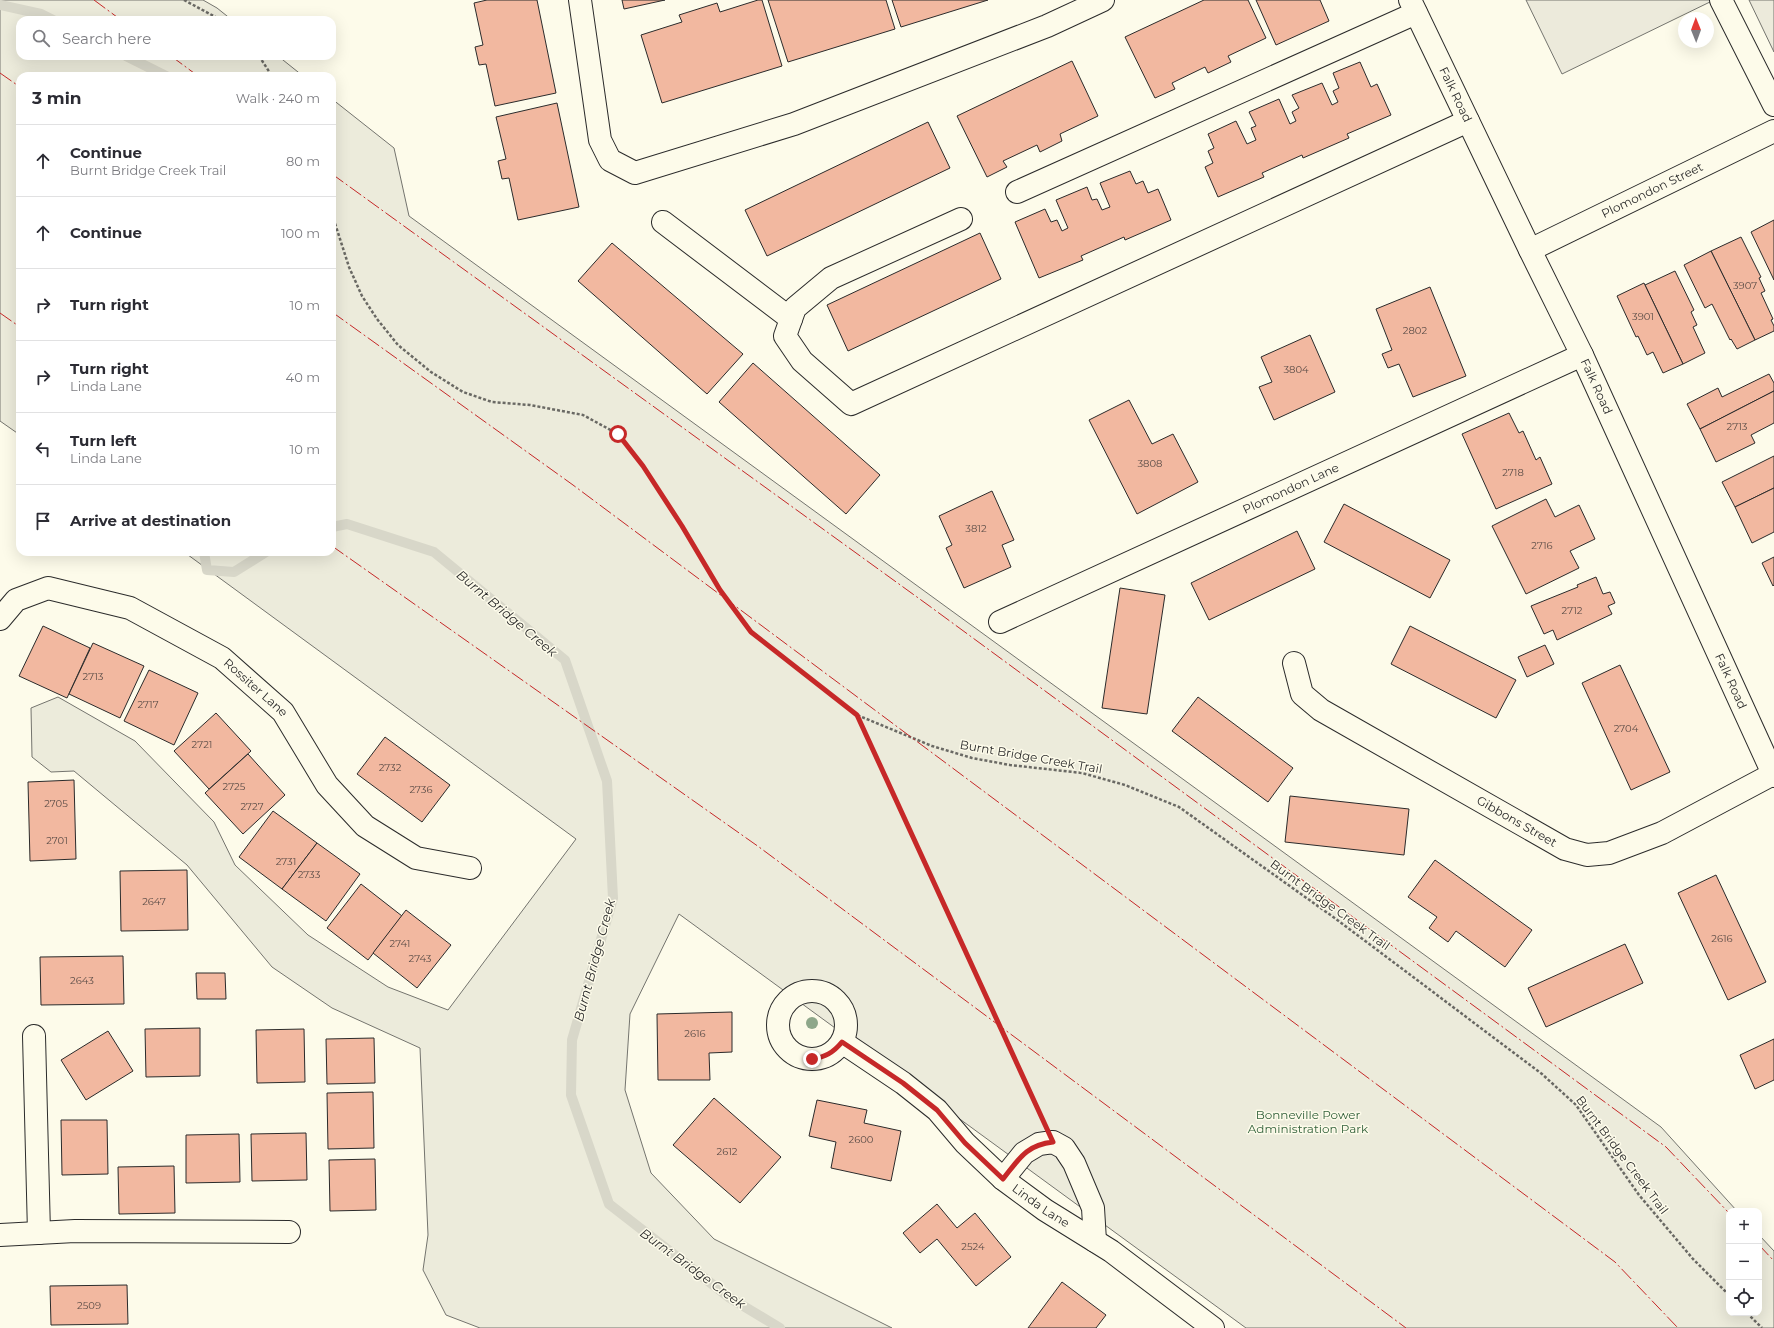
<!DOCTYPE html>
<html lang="en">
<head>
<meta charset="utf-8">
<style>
	body { margin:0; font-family:Montserrat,sans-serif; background:#f2f2f3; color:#2b2b33 }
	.controls { position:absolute; right:12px; bottom:12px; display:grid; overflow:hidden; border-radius:8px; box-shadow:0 4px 16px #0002 }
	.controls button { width:36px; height:36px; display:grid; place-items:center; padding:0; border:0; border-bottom:1px solid #e1e1e2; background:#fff; color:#2b2b33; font:20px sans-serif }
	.compass { position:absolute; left:1678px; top:12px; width:36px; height:36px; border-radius:50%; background:#fff; box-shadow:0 4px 16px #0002; rotate:359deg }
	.stop { position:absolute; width:12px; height:12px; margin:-9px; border:3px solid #c62828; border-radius:50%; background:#fff }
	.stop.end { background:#c62828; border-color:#fff; box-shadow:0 1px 4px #0008 }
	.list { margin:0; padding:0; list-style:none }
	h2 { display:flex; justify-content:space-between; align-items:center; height:52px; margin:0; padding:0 16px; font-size:17px }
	h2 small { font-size:13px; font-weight:400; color:#7c7c81 }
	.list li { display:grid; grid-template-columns:26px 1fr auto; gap:12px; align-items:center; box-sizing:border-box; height:72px; padding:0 16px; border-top:1px solid #e1e1e2 }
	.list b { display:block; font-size:15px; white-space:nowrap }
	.list p { margin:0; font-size:13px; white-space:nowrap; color:#7c7c81 }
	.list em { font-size:13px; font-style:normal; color:#7c7c81 }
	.icon { flex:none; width:22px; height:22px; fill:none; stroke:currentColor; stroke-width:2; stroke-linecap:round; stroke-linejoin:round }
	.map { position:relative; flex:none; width:1774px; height:1328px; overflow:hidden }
	.search { position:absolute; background:#fff; box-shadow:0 4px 16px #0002; left:16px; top:16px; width:320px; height:44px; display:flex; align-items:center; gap:10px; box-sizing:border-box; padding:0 14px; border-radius:12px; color:#7c7c81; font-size:15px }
	.panel { position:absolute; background:#fff; box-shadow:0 4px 16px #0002; left:16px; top:72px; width:320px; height:484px; border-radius:12px }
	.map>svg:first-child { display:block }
	.green { fill:#ecebdb; stroke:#74746e }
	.parking { fill:#eceadb; stroke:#74746e }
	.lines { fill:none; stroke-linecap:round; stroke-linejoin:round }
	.stream { stroke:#d8d7c9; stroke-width:10 }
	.building { fill:#f2b8a0; stroke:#2b2b2b }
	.minor-casing { stroke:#2b2b2b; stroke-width:24 }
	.path { stroke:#6a6964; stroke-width:2.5; stroke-dasharray:3 2; stroke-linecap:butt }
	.minor { stroke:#fdfbea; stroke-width:22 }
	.power { stroke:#c62828; stroke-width:1; stroke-dasharray:14 3 2 3; stroke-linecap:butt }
	.tree { fill:#8ea78a }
	.route { stroke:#c62828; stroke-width:5 }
	.labels { text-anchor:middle; stroke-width:3; stroke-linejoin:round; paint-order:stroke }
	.number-label { font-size:10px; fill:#5d4e48 }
	.street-label { font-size:12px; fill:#2b2b2b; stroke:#fdfbea }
	.park-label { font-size:12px; fill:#34623c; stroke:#fdfbea }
	.water-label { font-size:13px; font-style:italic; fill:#2b2b2b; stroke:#fdfbea }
</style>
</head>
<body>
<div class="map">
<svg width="1774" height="1328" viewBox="0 0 1774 1328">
	<rect width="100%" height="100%" fill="#fdfbea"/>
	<g class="green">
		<path d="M 0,0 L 203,0 L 217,8 L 232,20 L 20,20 L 20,56 L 278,56 L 303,76 L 20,76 L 20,435 L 0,421 Z"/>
		<path d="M 332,99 L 394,148 L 409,216 L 1661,1127 L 1737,1211 L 1729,1211 L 1729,1313 L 1759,1313 L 1759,1235 L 1774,1251 L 1774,1328 L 1246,1328 L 679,914 L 630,1014 L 625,1090 L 651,1173 L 714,1239 L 892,1328 L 480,1328 L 446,1315 L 423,1270 L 428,1235 L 420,1048 L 332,1008 L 272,967 L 187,865 L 74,771 L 51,772 L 32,757 L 31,708 L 58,697 L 135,741 L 214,822 L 235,865 L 308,935 L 388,987 L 448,1010 L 576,839 L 184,552 L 332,552 Z"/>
	</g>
	<g class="parking">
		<path d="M 1526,0 L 1714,0 L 1562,74 Z"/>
		<path d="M 1749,0 L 1774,0 L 1774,52 Z"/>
	</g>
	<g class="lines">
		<g class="stream">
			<path d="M 0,5 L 41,14 L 53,20"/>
			<path d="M 126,56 L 166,76"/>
			<path d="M 332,527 L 347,524 L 434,552 L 565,660 L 607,781 L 613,898 L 572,1040 L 571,1095 L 609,1204 L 730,1298 L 780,1328"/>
			<path d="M 204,552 L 207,570 L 234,572 L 266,552"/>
		</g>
	</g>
	<g class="building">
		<path d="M 487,0 L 537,0 L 556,93 L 495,106 L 486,64 L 479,65 L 475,47 L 483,45 L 474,3 Z"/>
		<path d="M 622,0 L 665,0 L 624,9 Z"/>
		<path d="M 758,0 L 762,0 L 782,66 L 662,103 L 641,35 L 682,22 L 679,15 L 717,3 L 720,12 Z"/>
		<path d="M 768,0 L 886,0 L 895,29 L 788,62 Z"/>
		<path d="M 892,0 L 988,0 L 901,27 Z"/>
		<path d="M 1204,0 L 1248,0 L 1266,38 L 1228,56 L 1231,62 L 1208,73 L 1205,67 L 1172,83 L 1175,89 L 1155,98 L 1125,37 Z"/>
		<path d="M 1256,0 L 1320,0 L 1329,21 L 1276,45 Z"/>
		<path d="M 1072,61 L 1098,116 L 1060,134 L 1062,141 L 1040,152 L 1037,145 L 1003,161 L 1007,167 L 987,177 L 957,116 Z"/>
		<path d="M 1360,62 L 1371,87 L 1377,84 L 1391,115 L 1347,134 L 1349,138 L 1303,158 L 1302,155 L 1262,173 L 1264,177 L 1218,197 L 1205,167 L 1213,163 L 1208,151 L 1214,148 L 1208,134 L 1236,121 L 1247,144 L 1256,140 L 1251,128 L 1256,126 L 1249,112 L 1279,99 L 1290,124 L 1296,121 L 1292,112 L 1299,108 L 1292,95 L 1322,83 L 1332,105 L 1338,102 L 1333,91 L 1339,88 L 1333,73 Z"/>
		<path d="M 557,103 L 579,207 L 518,220 L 509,178 L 502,179 L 498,161 L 506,159 L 496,117 Z"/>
		<path d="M 928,122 L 950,168 L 767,256 L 745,210 Z"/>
		<path d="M 1130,171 L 1136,184 L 1143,181 L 1148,193 L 1158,189 L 1171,220 L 1125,240 L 1124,237 L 1081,256 L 1083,260 L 1039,278 L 1015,222 L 1045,209 L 1051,222 L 1057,220 L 1062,231 L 1068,228 L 1056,200 L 1087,187 L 1092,200 L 1097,199 L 1102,210 L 1110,207 L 1100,183 Z"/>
		<path d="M 1774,220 L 1774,280 L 1751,232 Z"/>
		<path d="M 980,233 L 1001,279 L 848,351 L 827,305 Z"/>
		<path d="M 1741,237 L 1761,277 L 1759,278 L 1765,291 L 1761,293 L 1773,319 L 1771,320 L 1774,326 L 1774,331 L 1755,340 L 1711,251 Z"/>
		<path d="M 612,243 L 743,354 L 707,394 L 578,281 Z"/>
		<path d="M 1711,251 L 1755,340 L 1737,349 L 1731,339 L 1730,340 L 1712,304 L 1705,308 L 1684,265 Z"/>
		<path d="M 1675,271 L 1694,310 L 1691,312 L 1697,325 L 1693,327 L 1705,353 L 1683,364 L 1645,285 Z"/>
		<path d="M 1644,283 L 1683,364 L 1663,373 L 1653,352 L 1647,355 L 1638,336 L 1636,337 L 1617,296 Z"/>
		<path d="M 1430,287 L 1466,376 L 1413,397 L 1399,364 L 1388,368 L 1382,354 L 1392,350 L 1376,309 Z"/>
		<path d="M 1310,335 L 1335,392 L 1274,420 L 1259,387 L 1272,382 L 1261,357 Z"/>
		<path d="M 753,363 L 880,475 L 846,514 L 719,402 Z"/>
		<path d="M 1769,374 L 1774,383 L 1774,391 L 1700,429 L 1687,404 L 1718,388 L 1722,397 Z"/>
		<path d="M 1774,391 L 1774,423 L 1751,435 L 1755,443 L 1716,462 L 1700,429 Z"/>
		<path d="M 1129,400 L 1152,444 L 1173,434 L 1198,482 L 1137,514 L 1089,420 Z"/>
		<path d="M 1509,413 L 1519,433 L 1523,431 L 1536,460 L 1540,457 L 1552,484 L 1496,509 L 1462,434 Z"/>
		<path d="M 1774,456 L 1774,488 L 1735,507 L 1722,482 Z"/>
		<path d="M 1774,488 L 1774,532 L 1752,543 L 1735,507 Z"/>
		<path d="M 992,491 L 1014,540 L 1002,545 L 1011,567 L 964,588 L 946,548 L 952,545 L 939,516 Z"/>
		<path d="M 1546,499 L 1555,517 L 1579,505 L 1595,539 L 1570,551 L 1579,568 L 1526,594 L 1492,526 Z"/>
		<path d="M 1344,504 L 1450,560 L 1430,598 L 1324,542 Z"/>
		<path d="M 1297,531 L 1315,569 L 1209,620 L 1191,583 Z"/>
		<path d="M 1774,557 L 1774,585 L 1773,586 L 1762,563 Z"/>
		<path d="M 1596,577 L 1603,594 L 1610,592 L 1615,603 L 1608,606 L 1612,614 L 1557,640 L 1553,630 L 1544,634 L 1531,606 L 1578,587 L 1577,585 Z"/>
		<path d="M 1120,588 L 1165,595 L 1147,714 L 1102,708 Z"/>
		<path d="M 43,626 L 90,648 L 67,698 L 19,676 Z"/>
		<path d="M 1410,626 L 1516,680 L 1496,718 L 1391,664 Z"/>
		<path d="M 93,643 L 144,666 L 120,718 L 69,694 Z"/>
		<path d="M 1545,645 L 1554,664 L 1527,677 L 1518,657 Z"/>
		<path d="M 1620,665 L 1670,772 L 1631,790 L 1582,683 Z"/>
		<path d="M 149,670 L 198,693 L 174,745 L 124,721 Z"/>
		<path d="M 1198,697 L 1293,768 L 1268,802 L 1172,731 Z"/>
		<path d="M 216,713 L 251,751 L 209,789 L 174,751 Z"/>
		<path d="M 385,737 L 450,785 L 422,822 L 357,774 Z"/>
		<path d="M 248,754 L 285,795 L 243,834 L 205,793 Z"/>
		<path d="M 74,780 L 76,859 L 30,861 L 28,782 Z"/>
		<path d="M 1290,796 L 1409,809 L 1404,855 L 1285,842 Z"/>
		<path d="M 273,811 L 317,843 L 282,889 L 239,857 Z"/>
		<path d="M 317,843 L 360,874 L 326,921 L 282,889 Z"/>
		<path d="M 1435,860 L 1532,930 L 1505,967 L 1456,931 L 1448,942 L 1429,928 L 1437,917 L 1408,897 Z"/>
		<path d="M 187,870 L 188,930 L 121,931 L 120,871 Z"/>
		<path d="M 1716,875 L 1766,982 L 1728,1000 L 1678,893 Z"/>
		<path d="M 361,884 L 402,916 L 368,960 L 327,928 Z"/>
		<path d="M 406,910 L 451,945 L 417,988 L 373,953 Z"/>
		<path d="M 1625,944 L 1643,983 L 1546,1027 L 1528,988 Z"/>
		<path d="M 123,956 L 124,1004 L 41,1005 L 40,957 Z"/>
		<path d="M 196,973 L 225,973 L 226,999 L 197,999 Z"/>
		<path d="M 732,1012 L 732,1052 L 709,1053 L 710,1080 L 658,1080 L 657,1014 Z"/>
		<path d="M 200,1028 L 200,1076 L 146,1077 L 145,1029 Z"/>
		<path d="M 304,1029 L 305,1082 L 257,1083 L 256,1030 Z"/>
		<path d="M 108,1031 L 133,1071 L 86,1100 L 61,1060 Z"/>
		<path d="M 374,1038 L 375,1083 L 327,1084 L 326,1039 Z"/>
		<path d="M 1774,1039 L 1774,1080 L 1755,1089 L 1740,1055 Z"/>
		<path d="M 373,1092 L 374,1148 L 328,1149 L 327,1093 Z"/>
		<path d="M 714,1098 L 781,1157 L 740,1203 L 673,1145 Z"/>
		<path d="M 817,1100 L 867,1110 L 864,1123 L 901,1131 L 891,1181 L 831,1168 L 836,1142 L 809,1136 Z"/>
		<path d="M 61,1120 L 107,1120 L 108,1174 L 62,1175 Z"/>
		<path d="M 306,1133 L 307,1180 L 252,1181 L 251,1134 Z"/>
		<path d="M 239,1134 L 240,1182 L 186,1183 L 186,1135 Z"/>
		<path d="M 375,1159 L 376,1210 L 330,1211 L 329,1160 Z"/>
		<path d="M 174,1166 L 175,1213 L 119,1214 L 118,1167 Z"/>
		<path d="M 937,1204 L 957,1228 L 975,1213 L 1011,1257 L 976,1286 L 937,1239 L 920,1253 L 903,1233 Z"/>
		<path d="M 1062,1282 L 1106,1315 L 1096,1328 L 1028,1328 Z"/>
		<path d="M 127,1285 L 128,1324 L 51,1325 L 50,1286 Z"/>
	</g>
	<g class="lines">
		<defs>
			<g id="minor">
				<path d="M 580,0 L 600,140 L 610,160 L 635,173 L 794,124 L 1047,26 L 1103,0"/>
				<path id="s1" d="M 1410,0 L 1530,250 L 1582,355 L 1774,776"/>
				<path d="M 1721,0 L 1774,105"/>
				<path d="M 1017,192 L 1416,13"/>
				<path d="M 961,219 L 831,278 L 795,308 L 785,336 L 802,361 L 851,404 L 1468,121"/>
				<path d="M 663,222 L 791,319"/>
				<path id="s2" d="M 1530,250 L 1774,131"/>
				<path id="s3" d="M 0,619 L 16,600 L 48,588 L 130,608 L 222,658 L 283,712 L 327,785 L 365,826 L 416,858 L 470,868"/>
				<path id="s4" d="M 1000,622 L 1582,355"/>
				<path id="s5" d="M 1294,663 L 1302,694 L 1321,710 L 1565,849 L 1587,855 L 1609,853 L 1662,833 L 1773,774"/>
				<circle cx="812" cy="1025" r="34"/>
				<path d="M 34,1036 L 39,1233"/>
				<path id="s6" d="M 842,1042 L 903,1083 L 937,1110 L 965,1143 L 1003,1179 L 1045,1210 L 1111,1251 L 1213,1328"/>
				<path d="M 1003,1179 L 1024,1153 L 1039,1144 L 1053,1142 L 1064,1148 L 1074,1163 L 1093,1208 L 1095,1241"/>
				<path d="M 0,1235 L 75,1231 L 289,1232"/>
			</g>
		</defs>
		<use href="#minor" class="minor-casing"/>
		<g class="path">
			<path d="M 184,0 L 221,20"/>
			<path d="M 259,56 L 272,76"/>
			<path d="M 332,214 L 349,267 L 362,296 L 377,319 L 398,345 L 431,372 L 463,392 L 492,402 L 530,405 L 583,415 L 618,434 L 643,466 L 682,526 L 720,590 L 751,631 L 857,715 L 932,746 L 972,758 L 1010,765 L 1082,773 L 1125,785 L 1179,807 L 1336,919 L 1542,1074 L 1576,1105 L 1639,1195 L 1693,1259 L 1729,1295"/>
			<path d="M 857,716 L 1041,1116"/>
			<path d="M 1747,1313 L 1762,1328"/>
		</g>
		<use href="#minor" class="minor"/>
		<g class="power">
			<path d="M 94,0 L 121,20"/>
			<path d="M 171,56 L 198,76"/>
			<path d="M 0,73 L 20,87"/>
			<path d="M 332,174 L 928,605 L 1666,1147 L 1729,1213"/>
			<path d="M 332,312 L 573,485 L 1615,1262 L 1678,1328"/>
			<path d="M 0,313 L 20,327"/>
			<path d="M 332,546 L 759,847 L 1406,1328"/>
			<path d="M 1759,1245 L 1774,1261"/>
		</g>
	</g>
	<circle class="tree" cx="812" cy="1023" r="6"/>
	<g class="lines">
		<path class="route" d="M 618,434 L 643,466 L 682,526 L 720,590 L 751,632 L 857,715 L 1053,1142 C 1026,1145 1019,1159 1003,1179 L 965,1143 L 937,1110 L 903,1083 L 842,1042 C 833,1053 825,1057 812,1059"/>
	</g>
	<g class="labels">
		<g class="number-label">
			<text x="1745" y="289">3907</text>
			<text x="1643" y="320">3901</text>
			<text x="1415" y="334">2802</text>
			<text x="1296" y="373">3804</text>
			<text x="1737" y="430">2713</text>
			<text x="1150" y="467">3808</text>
			<text x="1513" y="476">2718</text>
			<text x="976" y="532">3812</text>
			<text x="1542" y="549">2716</text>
			<text x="1572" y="614">2712</text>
			<text x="93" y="680">2713</text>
			<text x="148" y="708">2717</text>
			<text x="1626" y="732">2704</text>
			<text x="202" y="748">2721</text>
			<text x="390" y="771">2732</text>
			<text x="234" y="790">2725</text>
			<text x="421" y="793">2736</text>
			<text x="56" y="807">2705</text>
			<text x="252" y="810">2727</text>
			<text x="57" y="844">2701</text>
			<text x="286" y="865">2731</text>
			<text x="309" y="878">2733</text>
			<text x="154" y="905">2647</text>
			<text x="1722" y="942">2616</text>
			<text x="400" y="947">2741</text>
			<text x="420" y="962">2743</text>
			<text x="82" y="984">2643</text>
			<text x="695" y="1037">2616</text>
			<text x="861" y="1143">2600</text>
			<text x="727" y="1155">2612</text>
			<text x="973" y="1250">2524</text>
			<text x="89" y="1309">2509</text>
		</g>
		<g class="street-label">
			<text dy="4" stroke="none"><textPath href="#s1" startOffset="105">Falk Road</textPath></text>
			<text dy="4" stroke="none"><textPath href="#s2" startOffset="136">Plomondon Street</textPath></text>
			<text dy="4" stroke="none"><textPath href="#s1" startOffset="429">Falk Road</textPath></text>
			<text dy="4" stroke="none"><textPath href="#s4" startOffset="320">Plomondon Lane</textPath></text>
			<text dy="4" stroke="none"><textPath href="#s1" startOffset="753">Falk Road</textPath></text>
			<text dy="4" stroke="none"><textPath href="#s3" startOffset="293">Rossiter Lane</textPath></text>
			<text transform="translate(1031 757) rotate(10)" y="4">Burnt Bridge Creek Trail</text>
			<text dy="4" stroke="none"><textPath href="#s5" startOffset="282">Gibbons Street</textPath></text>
			<text transform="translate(1330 905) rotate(36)" y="4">Burnt Bridge Creek Trail</text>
			<text transform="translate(1622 1155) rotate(53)" y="4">Burnt Bridge Creek Trail</text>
			<text dy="4" stroke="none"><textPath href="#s6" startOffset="259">Linda Lane</textPath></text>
		</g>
		<g class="park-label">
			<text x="1308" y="1119">Bonneville Power<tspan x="1308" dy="14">Administration Park</tspan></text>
		</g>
		<g class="water-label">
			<text transform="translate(507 613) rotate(40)" y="5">Burnt Bridge Creek</text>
			<text transform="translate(594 960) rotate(-75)" y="5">Burnt Bridge Creek</text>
			<text transform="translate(693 1268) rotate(36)" y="5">Burnt Bridge Creek</text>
		</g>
	</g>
</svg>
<div class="controls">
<button>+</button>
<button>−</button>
<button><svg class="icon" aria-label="locate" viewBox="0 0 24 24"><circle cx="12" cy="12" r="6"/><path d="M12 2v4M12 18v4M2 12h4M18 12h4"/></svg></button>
</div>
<svg class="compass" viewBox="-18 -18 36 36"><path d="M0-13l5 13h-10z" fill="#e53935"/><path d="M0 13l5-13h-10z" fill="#7c7c81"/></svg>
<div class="stop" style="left:618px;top:434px"></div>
<div class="stop end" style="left:812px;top:1059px"></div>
<div class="search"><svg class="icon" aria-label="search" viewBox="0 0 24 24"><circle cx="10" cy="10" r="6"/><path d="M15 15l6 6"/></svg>Search here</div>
<section class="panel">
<h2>3 min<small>Walk · 240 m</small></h2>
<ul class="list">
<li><svg class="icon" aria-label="ahead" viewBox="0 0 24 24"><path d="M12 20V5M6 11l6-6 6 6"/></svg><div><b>Continue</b><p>Burnt Bridge Creek Trail</p></div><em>80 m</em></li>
<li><svg class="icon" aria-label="ahead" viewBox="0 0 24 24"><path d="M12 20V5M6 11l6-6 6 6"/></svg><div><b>Continue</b></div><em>100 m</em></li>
<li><svg class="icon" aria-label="right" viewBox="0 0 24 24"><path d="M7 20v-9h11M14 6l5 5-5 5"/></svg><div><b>Turn right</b></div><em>10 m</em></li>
<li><svg class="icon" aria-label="right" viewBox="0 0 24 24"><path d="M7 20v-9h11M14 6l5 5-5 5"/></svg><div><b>Turn right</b><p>Linda Lane</p></div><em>40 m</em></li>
<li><svg class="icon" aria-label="left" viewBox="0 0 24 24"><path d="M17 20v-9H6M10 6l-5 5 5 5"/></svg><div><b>Turn left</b><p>Linda Lane</p></div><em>10 m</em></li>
<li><svg class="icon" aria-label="arrive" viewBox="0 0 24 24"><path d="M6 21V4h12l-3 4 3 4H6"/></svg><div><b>Arrive at destination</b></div></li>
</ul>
</section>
</div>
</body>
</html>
